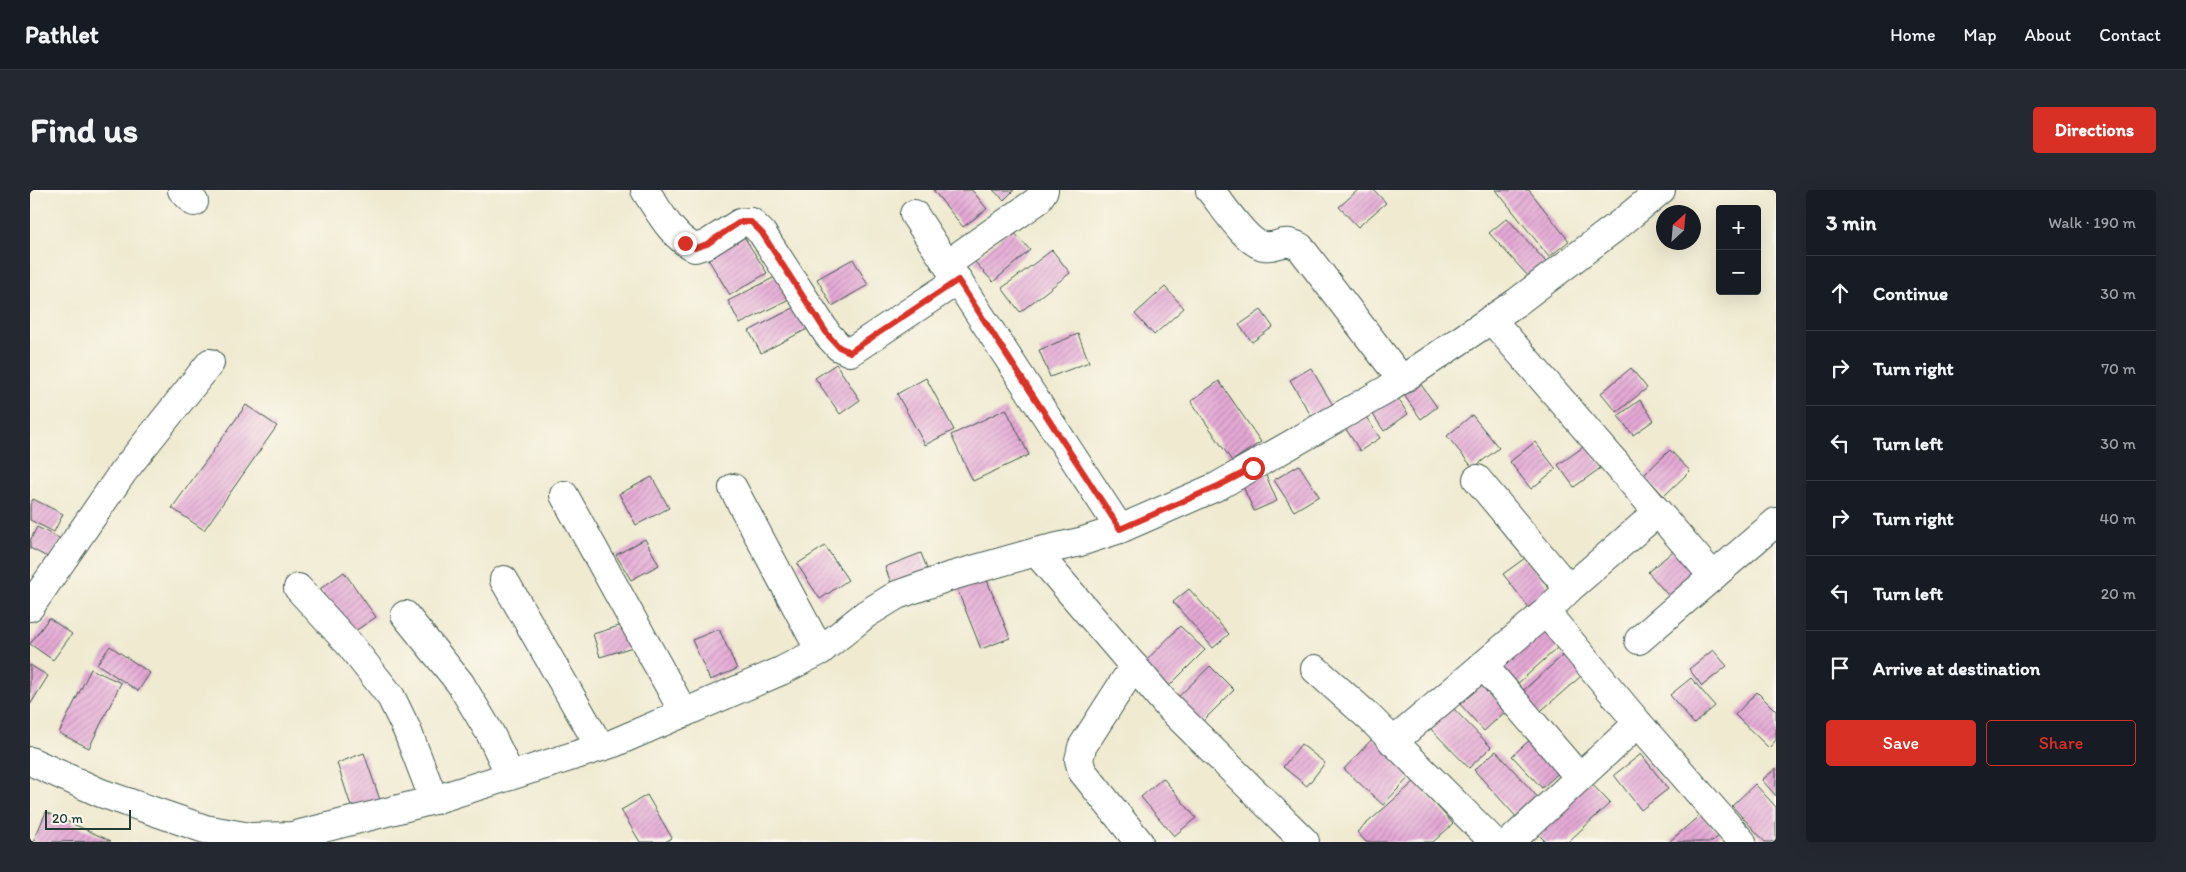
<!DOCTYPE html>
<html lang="en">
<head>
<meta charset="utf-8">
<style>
	body { margin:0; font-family:Itim,sans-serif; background:#242831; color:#f1f3f6 }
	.controls { position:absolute; right:15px; top:15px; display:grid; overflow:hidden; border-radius:5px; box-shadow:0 5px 20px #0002 }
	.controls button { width:45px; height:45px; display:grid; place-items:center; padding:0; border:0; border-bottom:1px solid #363941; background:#171b24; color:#f1f3f6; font:25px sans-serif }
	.compass { position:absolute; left:1626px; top:15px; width:45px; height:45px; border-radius:50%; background:#171b24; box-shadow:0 5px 20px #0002; rotate:26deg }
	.scale { position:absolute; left:15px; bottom:12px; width:86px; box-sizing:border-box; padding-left:5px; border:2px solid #1f3d34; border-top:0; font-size:14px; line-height:18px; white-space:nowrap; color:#1f3d34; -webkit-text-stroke:4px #fbf7ec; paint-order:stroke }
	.stop { position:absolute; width:15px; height:15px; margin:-11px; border:4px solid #d93025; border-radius:50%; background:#fff }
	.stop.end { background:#d93025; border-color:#fff; box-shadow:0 1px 5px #0008 }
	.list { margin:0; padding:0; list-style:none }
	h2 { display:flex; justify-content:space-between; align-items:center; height:65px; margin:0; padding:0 20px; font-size:21px }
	h2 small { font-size:16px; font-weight:400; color:#9ea1a6 }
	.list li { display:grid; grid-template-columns:32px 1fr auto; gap:15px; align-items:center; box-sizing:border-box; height:75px; padding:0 20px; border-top:1px solid #363941 }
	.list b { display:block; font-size:19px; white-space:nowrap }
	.list em { font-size:16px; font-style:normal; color:#9ea1a6 }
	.actions { display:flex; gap:10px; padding:15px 20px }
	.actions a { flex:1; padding:11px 0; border:1px solid #d93025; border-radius:5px; text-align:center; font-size:18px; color:#d93025 }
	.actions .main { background:#d93025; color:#fff }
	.icon { flex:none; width:28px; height:28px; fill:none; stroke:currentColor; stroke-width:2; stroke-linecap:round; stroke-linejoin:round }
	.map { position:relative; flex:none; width:1746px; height:652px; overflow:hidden; border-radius:5px }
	header { display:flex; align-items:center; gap:30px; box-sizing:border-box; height:70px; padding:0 25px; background:#171b24; border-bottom:1px solid #363941 }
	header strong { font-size:24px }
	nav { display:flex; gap:28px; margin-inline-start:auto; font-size:18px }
	.intro { display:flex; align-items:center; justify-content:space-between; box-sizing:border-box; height:120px; padding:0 30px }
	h1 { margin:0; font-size:35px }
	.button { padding:12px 22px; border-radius:5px; background:#d93025; color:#fff; font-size:18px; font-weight:700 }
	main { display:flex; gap:30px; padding:0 30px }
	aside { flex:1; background:#171b24; border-radius:5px; box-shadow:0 5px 20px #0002 }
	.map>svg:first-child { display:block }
	.building { fill:url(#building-hatch) }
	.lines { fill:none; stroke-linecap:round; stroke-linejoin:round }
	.street-casing { stroke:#3e574b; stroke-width:30 }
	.street { stroke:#fff; stroke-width:28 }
	.route { stroke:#d93025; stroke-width:6 }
</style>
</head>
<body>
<header>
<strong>Pathlet</strong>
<nav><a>Home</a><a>Map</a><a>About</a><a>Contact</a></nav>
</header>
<div class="intro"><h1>Find us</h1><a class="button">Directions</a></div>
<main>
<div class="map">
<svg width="1746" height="652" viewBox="0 0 1746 652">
	<defs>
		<pattern id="building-hatch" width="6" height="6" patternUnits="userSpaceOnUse" patternTransform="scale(1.25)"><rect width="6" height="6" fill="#e5a9d6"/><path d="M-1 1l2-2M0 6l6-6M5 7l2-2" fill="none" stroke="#b98bae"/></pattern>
	</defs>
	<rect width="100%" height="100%" fill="#fbf7ec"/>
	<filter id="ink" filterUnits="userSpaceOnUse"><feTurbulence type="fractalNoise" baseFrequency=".02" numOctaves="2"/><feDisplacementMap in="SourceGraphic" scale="10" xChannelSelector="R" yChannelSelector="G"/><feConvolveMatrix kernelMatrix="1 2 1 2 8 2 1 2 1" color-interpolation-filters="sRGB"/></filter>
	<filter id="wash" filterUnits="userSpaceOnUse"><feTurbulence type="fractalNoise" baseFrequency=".0096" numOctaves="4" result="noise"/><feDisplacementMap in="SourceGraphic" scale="20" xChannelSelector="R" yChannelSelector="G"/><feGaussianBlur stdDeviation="1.12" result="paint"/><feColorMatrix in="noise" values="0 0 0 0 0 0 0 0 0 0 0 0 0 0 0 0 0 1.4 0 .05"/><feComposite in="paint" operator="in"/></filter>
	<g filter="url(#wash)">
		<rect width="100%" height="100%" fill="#efead0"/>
		<g id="blocks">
			<g class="building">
				<path d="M 903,0 L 942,0 L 957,19 L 933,37 Z"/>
				<path d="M 963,0 L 984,0 L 974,10 Z"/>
				<path d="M 1328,0 L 1344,0 L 1356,13 L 1328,37 L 1309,17 Z"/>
				<path d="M 1466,0 L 1499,0 L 1539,51 L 1519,67 Z"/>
				<path d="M 1477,28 L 1516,72 L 1499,87 L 1459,43 Z"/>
				<path d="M 981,39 L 1000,60 L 963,92 L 944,71 Z"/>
				<path d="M 711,42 L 737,83 L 700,105 L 675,64 Z"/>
				<path d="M 1022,60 L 1040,83 L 990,122 L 972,98 Z"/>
				<path d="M 823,69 L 838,95 L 802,116 L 787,89 Z"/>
				<path d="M 751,84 L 763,107 L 710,134 L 698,111 Z"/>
				<path d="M 1135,97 L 1154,118 L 1124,145 L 1105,124 Z"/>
				<path d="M 771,114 L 783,136 L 731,163 L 719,141 Z"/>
				<path d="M 1231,120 L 1243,137 L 1222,152 L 1209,135 Z"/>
				<path d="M 1048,144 L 1059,172 L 1020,187 L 1009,160 Z"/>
				<path d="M 806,174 L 830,210 L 810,224 L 785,188 Z"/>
				<path d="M 1281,178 L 1304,217 L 1283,229 L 1260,190 Z"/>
				<path d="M 1601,178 L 1617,198 L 1587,222 L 1571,203 Z"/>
				<path d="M 896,188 L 924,240 L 895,255 L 867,204 Z"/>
				<path d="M 1387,189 L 1407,217 L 1391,229 L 1371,201 Z"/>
				<path d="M 1189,191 L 1231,252 L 1202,271 L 1161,211 Z"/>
				<path d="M 1363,201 L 1378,224 L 1354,241 L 1338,217 Z"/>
				<path d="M 1610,210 L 1624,230 L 1603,245 L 1588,226 Z"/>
				<path d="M 216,215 L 247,236 L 174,340 L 142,318 Z"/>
				<path d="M 976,219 L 999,265 L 943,291 L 921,245 Z"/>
				<path d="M 1332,221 L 1350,248 L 1330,261 L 1312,233 Z"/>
				<path d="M 1442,225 L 1469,258 L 1443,278 L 1417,246 Z"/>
				<path d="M 1505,252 L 1526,279 L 1501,299 L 1480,272 Z"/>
				<path d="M 1556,255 L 1572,277 L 1544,297 L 1528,275 Z"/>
				<path d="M 1640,260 L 1660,281 L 1634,306 L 1614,285 Z"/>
				<path d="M 1269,275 L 1289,306 L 1264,321 L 1244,290 Z"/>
				<path d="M 1234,281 L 1247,311 L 1224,321 L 1211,292 Z"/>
				<path d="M 622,287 L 639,318 L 606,335 L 589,304 Z"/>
				<path d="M 3,309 L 33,324 L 24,342 L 0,330 L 0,315 Z"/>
				<path d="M 7,337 L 31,349 L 21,369 L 0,358 L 0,351 Z"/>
				<path d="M 615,349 L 629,375 L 601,390 L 586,365 Z"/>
				<path d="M 795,356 L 818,390 L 790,409 L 767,374 Z"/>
				<path d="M 1647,358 L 1670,386 L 1642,410 L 1618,382 Z"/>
				<path d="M 891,363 L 899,384 L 863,398 L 855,377 Z"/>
				<path d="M 1495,368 L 1522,402 L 1500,419 L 1473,384 Z"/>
				<path d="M 953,380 L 980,448 L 951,459 L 924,391 Z"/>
				<path d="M 314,382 L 346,427 L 322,443 L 290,399 Z"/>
				<path d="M 1159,399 L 1199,444 L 1183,458 L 1143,412 Z"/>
				<path d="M 19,428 L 42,444 L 23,470 L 0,454 Z"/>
				<path d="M 1518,432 L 1535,451 L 1485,496 L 1468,478 Z"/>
				<path d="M 599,433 L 606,456 L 570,467 L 563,444 Z"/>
				<path d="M 1150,436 L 1175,460 L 1136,499 L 1111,476 Z"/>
				<path d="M 689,439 L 707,479 L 680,490 L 662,450 Z"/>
				<path d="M 80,456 L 120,483 L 108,501 L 67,474 Z"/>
				<path d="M 1540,459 L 1558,480 L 1505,526 L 1487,506 Z"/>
				<path d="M 1683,460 L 1697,476 L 1672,496 L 1659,479 Z"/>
				<path d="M 0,475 L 18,486 L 0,515 Z"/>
				<path d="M 1180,476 L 1204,500 L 1168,536 L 1144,511 Z"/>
				<path d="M 61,479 L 91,493 L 59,558 L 29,543 Z"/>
				<path d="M 1445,485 L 1477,520 L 1454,541 L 1422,505 Z"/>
				<path d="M 1661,488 L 1685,516 L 1664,534 L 1640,505 Z"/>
				<path d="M 1727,502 L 1746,521 L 1746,550 L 1739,558 L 1705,525 Z"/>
				<path d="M 1417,512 L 1461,557 L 1439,578 L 1395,533 Z"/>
				<path d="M 1343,548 L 1382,584 L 1353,615 L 1314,579 Z"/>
				<path d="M 1502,548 L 1532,580 L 1512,598 L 1482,566 Z"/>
				<path d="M 1271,554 L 1295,573 L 1277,596 L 1253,577 Z"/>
				<path d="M 1466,561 L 1512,612 L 1490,631 L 1444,580 Z"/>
				<path d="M 334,563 L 350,610 L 322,619 L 307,573 Z"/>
				<path d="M 1611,564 L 1638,599 L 1611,620 L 1584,585 Z"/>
				<path d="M 1746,578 L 1746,606 L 1732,590 Z"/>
				<path d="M 1133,588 L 1166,628 L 1144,646 L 1111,607 Z"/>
				<path d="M 1385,591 L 1423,634 L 1403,652 L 1336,652 L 1327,642 Z"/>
				<path d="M 1559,591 L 1580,613 L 1538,652 L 1516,652 L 1505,641 Z"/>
				<path d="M 1725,594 L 1746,617 L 1746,652 L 1735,652 L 1702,616 Z"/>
				<path d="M 617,605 L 642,648 L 635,652 L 610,652 L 591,620 Z"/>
				<path d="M 16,622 L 81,651 L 10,652 L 4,650 Z"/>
				<path d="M 1671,624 L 1690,645 L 1682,652 L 1639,652 Z"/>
			</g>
		</g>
	</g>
	<g filter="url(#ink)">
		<use href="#blocks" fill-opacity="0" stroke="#3e574b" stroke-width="1"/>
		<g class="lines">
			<defs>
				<g id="street">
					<path d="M 152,0 L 164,12"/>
					<path d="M 615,0 C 629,21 642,47 665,58 L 677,54 L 710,33 L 721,32 L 732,43 L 798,145 L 809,157 L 820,162 L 928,90"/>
					<path d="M 1180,0 C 1191,13 1217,54 1234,56 C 1251,58 1251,47 1270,57 L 1372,190"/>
					<path d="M 884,24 L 1090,339"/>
					<path d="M 917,74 L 1007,11 L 1014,0"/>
					<path d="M 1461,129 L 1683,386"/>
					<path d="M 1447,289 L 1539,399"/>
					<path d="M 703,298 L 790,461"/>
					<path d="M 534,305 L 654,523"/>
					<path d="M 1628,322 L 1539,399 L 1518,420 L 1524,432 L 1608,533 L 1712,652"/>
					<path d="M 1006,362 L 1137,515 L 1275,652"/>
					<path d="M 474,390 L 570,557"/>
					<path d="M 268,398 L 320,455 L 361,507 L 377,540 L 404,610"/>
					<path d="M 0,417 L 93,282 L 180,173"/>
					<path d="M 375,425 L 430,493 L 460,543 L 480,585"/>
					<path d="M 1609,450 L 1746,332"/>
					<path d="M 1453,475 L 1549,587"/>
					<path d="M 1104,476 L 1052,557 L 1049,570 L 1052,581 L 1109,652"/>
					<path d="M 1285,479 L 1340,528 L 1464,652"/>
					<path d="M 1363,552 L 1518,420"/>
					<path d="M 0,571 L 71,603 L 175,639 L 220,647 L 262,646 L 404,610 L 584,553 L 751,481 L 790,461 L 836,424 L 867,405 L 918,387 L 1006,362 L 1050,352 L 1090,339 L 1188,296 L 1358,199 L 1487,112 L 1591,33 L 1631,0"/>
					<path d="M 1480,652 L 1608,533"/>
				</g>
			</defs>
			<use href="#street" class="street-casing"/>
			<use href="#street" class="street"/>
		</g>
	</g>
	<g class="lines" filter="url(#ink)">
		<path class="route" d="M 655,53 L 665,58 L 677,54 L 710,32 L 721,32 L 732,43 L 798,145 L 809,157 L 820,162 L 928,90 L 1090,339 L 1188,296 L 1223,278"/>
	</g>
</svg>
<div class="controls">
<button>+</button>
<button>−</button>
</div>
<svg class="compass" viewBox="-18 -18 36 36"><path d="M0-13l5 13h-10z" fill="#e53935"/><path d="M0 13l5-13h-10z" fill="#9ea1a6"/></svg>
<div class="scale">20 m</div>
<div class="stop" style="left:1223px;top:278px"></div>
<div class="stop end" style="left:655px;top:53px"></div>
</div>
<aside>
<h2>3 min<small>Walk · 190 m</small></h2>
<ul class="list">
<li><svg class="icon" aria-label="ahead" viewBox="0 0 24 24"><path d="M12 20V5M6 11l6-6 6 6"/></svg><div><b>Continue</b></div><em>30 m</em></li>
<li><svg class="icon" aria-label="right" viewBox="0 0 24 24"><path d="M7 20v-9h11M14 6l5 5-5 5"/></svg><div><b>Turn right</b></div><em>70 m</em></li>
<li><svg class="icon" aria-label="left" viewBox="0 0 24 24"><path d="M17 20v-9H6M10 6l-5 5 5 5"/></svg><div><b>Turn left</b></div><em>30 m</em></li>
<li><svg class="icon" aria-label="right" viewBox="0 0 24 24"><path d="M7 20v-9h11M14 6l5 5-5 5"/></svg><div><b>Turn right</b></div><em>40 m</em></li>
<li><svg class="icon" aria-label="left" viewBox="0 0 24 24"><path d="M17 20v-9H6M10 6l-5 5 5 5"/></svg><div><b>Turn left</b></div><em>20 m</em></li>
<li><svg class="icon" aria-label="arrive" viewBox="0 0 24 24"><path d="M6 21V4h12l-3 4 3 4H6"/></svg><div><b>Arrive at destination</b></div></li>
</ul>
<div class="actions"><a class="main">Save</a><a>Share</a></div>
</aside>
</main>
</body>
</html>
